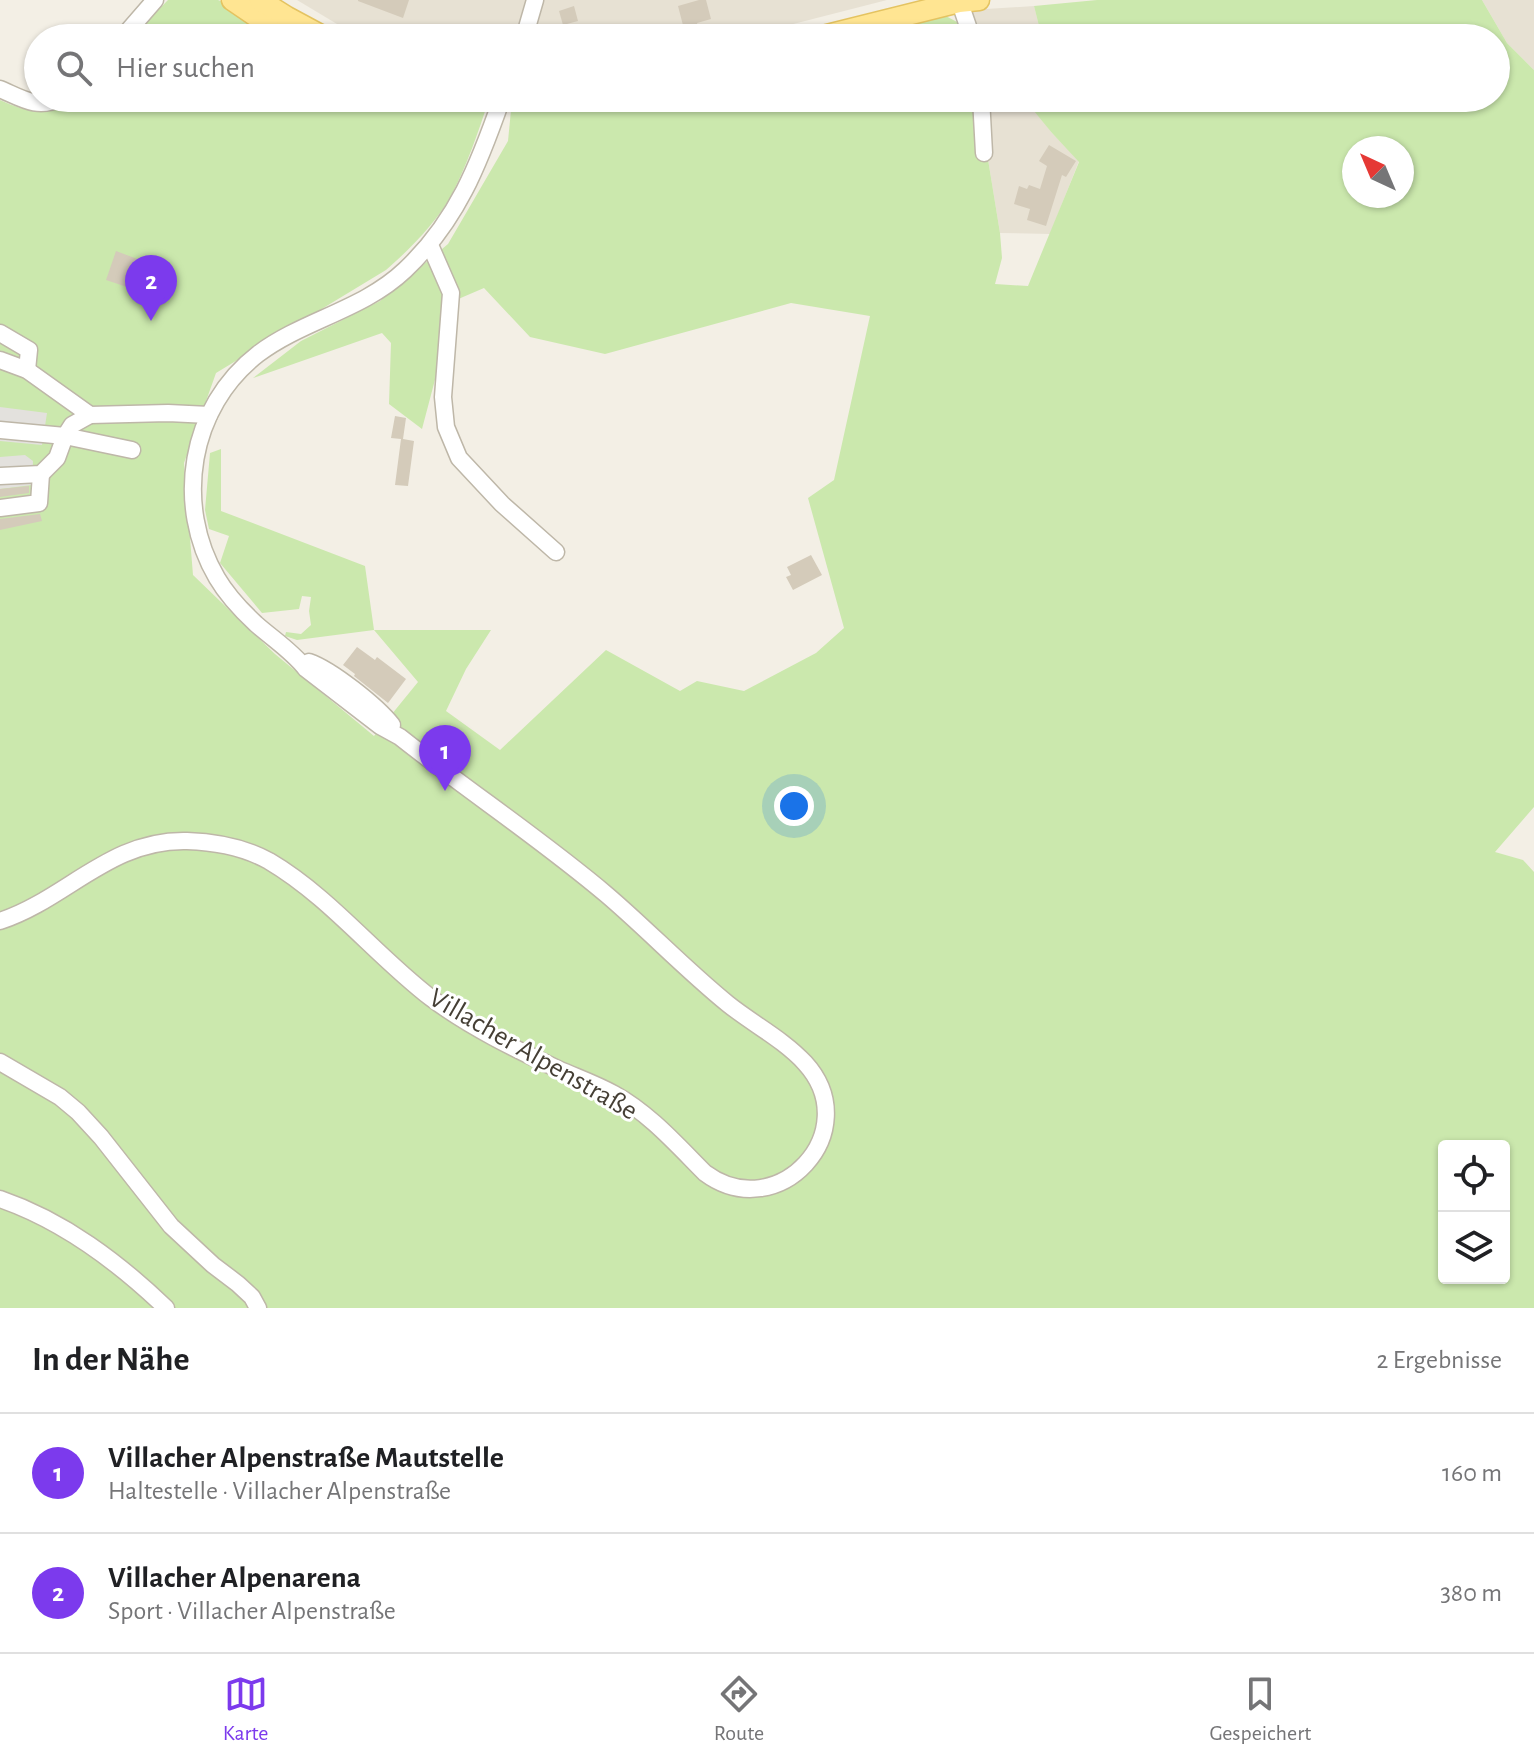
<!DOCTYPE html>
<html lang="de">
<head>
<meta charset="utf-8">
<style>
	body { margin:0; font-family:"Alegreya Sans",sans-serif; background:#f6f6f6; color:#202124 }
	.controls { position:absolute; right:24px; bottom:24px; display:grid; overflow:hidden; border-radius:8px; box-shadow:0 2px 6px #0004 }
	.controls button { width:72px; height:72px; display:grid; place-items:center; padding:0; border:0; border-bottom:2px solid #e0e0e0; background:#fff; color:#202124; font:40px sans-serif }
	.compass { position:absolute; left:1342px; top:136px; width:72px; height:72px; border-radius:50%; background:#fff; box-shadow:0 2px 6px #0004; rotate:316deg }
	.you { position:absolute; left:794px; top:806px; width:28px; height:28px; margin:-20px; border:6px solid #fff; border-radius:50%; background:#1a73e8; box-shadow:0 0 0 12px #1a73e833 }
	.badge { display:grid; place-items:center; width:52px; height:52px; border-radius:50%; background:#7c3aed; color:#fff; font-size:26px; font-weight:700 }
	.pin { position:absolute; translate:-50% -66px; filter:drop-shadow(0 2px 4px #0008) }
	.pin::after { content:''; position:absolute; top:42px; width:28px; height:24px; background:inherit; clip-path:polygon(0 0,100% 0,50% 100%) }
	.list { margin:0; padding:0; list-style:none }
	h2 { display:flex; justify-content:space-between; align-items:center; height:104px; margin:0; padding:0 32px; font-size:34px }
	h2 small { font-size:26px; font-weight:400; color:#757577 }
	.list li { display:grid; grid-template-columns:52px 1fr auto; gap:24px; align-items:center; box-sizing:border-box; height:120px; padding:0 32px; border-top:2px solid #e0e0e0 }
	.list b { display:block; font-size:30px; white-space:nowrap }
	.list p { margin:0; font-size:26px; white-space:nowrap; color:#757577 }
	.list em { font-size:26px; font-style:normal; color:#757577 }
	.icon { flex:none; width:44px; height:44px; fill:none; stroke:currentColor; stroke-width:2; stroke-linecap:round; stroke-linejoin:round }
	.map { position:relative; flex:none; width:1534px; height:1308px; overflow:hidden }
	.search { position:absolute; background:#fff; box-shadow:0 2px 6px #0004; left:24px; right:24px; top:24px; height:88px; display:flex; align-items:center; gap:20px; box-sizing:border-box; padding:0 28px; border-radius:44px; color:#757577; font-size:30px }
	.sheet { height:344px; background:#fff }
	nav { display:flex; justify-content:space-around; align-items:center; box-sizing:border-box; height:112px; border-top:2px solid #e0e0e0; background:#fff; font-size:22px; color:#757577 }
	nav a { display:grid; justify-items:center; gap:4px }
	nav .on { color:#7c3aed }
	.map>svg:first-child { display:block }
	.residential { fill:#e7e1d3 }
	.green { fill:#cbe8ad; fill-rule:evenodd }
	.parking { fill:#e3e1dd }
	.building { fill:#d4cbba }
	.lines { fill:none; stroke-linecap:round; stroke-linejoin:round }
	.minor-casing { stroke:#beb7a8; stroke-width:19 }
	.major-casing { stroke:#e4c361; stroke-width:23 }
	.minor { stroke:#fff; stroke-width:16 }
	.major { stroke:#ffe592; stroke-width:20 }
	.labels { text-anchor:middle; stroke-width:6; stroke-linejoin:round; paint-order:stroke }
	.street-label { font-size:28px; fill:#453f35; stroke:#fff }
</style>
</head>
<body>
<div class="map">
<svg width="1534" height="1308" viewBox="0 0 1534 1308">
	<rect width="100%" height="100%" fill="#f3efe5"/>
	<g class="residential">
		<path d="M 297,0 L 887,0 L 739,38 L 363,38 L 357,36 Z"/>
		<path d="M 1482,0 L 1534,0 L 1534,70 L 1507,43 Z"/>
		<path d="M 1034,6 L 1042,38 L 964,38 L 957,22 L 970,10 Z"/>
		<path d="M 978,98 L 1047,98 L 1047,102 L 1035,110 L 1052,133 L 1079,161 L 1050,234 L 1000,233 Z"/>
	</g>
	<g class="green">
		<path d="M 168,0 L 218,0 L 230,5 L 289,38 L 131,38 Z"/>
		<path d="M 1097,0 L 1482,0 L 1507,43 L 1534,70 L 1534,807 L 1495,852 L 1523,860 L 1534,872 L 1534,1308 L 0,1308 L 0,100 C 30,113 45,118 74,98 L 472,98 L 488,102 C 478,133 467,165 452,194 C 438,221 409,250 386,270 L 216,373 L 184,463 L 193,575 L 275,654 L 374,736 L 418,682 L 374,630 L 297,640 L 285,636 L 286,632 L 301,634 L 311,625 L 309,611 L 311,597 L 302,596 L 299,609 L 262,613 L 220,563 L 229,536 L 209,529 L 205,510 L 210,453 L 221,449 L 221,511 L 365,566 L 374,630 L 491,630 L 466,669 L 446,711 L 500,750 L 606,650 L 680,691 L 697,681 L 744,691 L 816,653 L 844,628 L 808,498 L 834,480 L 870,316 L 791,303 L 605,354 L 530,337 L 484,288 L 456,300 L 422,429 L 389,404 L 391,343 L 382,333 L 253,378 L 301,341 L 380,301 L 448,244 L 508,141 L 512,100 L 588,98 L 978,98 L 1000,233 L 1002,258 L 995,284 L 1028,286 L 1079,162 L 1052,133 L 1034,111 L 1047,102 L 1047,98 L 1496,98 L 1496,38 L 1042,38 L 1034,6 ZM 1354,148 L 1402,148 L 1402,196 L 1354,196 ZM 1444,1146 L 1504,1146 L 1504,1278 L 1444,1278 Z"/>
		<path d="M 944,15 L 957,22 L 964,38 L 859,38 Z"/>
	</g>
	<g class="parking">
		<path d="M 0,407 L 47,413 L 42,445 L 0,441 Z"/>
		<path d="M 25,455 L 33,461 L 32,485 L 0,489 L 0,457 Z"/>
	</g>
	<g class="building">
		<path d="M 358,0 L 409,0 L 403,18 L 358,1 Z"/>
		<path d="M 699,0 L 706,0 L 711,19 L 697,23 L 699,29 L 685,33 L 678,6 Z"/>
		<path d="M 574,6 L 578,21 L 563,25 L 559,11 Z"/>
		<path d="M 1049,145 L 1076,161 L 1066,177 L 1062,175 L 1046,226 L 1027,220 L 1030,209 L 1014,204 L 1019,186 L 1027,189 L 1029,185 L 1040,189 L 1047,166 L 1039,161 Z"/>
		<path d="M 116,251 L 140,260 L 130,288 L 106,280 Z"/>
		<path d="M 395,416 L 406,418 L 403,439 L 414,441 L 408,486 L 395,485 L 401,439 L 391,438 Z"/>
		<path d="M 29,486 L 29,493 L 0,497 L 0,489 Z"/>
		<path d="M 40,514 L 42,521 L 0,530 L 0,519 Z"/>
		<path d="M 811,555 L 822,575 L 793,590 L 786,577 L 791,575 L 787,567 Z"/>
		<path d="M 357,647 L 375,660 L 377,657 L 406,679 L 388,703 L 354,676 L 355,674 L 343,665 Z"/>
	</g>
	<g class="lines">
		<defs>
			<g id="minor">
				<path d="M 959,0 L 972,38"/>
				<path d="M 122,38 L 155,0"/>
				<path d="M 524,38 L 535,0"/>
				<path d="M 0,89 C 21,98 38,110 60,98"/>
				<path d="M 981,98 L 984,153"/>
				<path d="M 430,245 L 451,293 L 443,397 L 446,427 L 459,458 L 502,504 L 556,552"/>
				<path d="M 0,333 L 29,350 L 27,370"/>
				<path d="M 0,360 L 27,370 L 90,415 L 168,413 L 209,415"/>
				<path d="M 0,430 L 65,436 L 132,450"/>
				<path d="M 0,476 L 41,474 L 57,458 L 65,436 L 72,425 L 90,415"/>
				<path d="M 0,508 L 39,503 L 41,474"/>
				<path d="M 309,662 C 332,670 377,706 392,725"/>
				<path d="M 0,921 C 67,899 110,839 187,841 C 215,842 244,847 269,861 C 330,897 375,955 431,998 C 470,1027 515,1049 558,1069 C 576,1077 596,1084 614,1094 C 649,1113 677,1145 705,1173 C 778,1227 867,1131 805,1063 C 784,1040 753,1024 728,1004 C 686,970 648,930 607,895 C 541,839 468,791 400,737 L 380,726 L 306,669 C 292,651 273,639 256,624 C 242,611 227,595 217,578 C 174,505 189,407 258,354 C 303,320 363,310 405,270 C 457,221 479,164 502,98"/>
				<path d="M 0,1062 L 60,1097 L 78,1112 L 101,1137 L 171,1226 L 213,1265 L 238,1284 L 252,1297 L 258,1308"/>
				<path d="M 0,1199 C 64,1221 118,1262 166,1308"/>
			</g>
			<g id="major">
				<path d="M 232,0 L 254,15 L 296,38"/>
				<path d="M 260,0 L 287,17 L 326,38"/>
				<path d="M 815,38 L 959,2 L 979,0"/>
			</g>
		</defs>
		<use href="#minor" class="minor-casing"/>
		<use href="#major" class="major-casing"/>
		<use href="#minor" class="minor"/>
		<use href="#major" class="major"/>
	</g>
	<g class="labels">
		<g class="street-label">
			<text transform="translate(534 1053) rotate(30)" y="10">Villacher Alpenstraße</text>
		</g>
	</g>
</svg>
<div class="controls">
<button><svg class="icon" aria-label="locate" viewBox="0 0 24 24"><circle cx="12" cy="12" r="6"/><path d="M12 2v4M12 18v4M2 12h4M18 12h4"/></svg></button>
<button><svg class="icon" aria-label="layers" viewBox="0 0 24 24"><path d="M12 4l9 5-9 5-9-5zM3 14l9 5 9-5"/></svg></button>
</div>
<svg class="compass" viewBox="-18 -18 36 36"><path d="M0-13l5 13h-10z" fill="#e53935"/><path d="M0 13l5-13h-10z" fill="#757577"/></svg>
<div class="you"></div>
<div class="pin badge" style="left:445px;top:791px">1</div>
<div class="pin badge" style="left:151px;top:321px">2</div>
<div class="search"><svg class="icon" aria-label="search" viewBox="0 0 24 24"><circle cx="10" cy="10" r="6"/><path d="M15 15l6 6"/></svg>Hier suchen</div>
</div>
<section class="sheet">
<h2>In der Nähe<small>2 Ergebnisse</small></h2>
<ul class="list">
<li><span class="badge">1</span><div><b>Villacher Alpenstraße Mautstelle</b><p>Haltestelle · Villacher Alpenstraße</p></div><em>160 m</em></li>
<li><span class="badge">2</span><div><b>Villacher Alpenarena</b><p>Sport · Villacher Alpenstraße</p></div><em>380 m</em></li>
</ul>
</section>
<nav>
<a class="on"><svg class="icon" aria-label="map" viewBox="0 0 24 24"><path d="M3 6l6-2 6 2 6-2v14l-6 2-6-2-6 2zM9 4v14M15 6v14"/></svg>Karte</a>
<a><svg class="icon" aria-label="directions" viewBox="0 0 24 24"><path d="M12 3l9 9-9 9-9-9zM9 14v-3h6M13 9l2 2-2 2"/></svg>Route</a>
<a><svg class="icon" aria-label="saved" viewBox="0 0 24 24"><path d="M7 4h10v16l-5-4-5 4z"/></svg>Gespeichert</a>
</nav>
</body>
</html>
